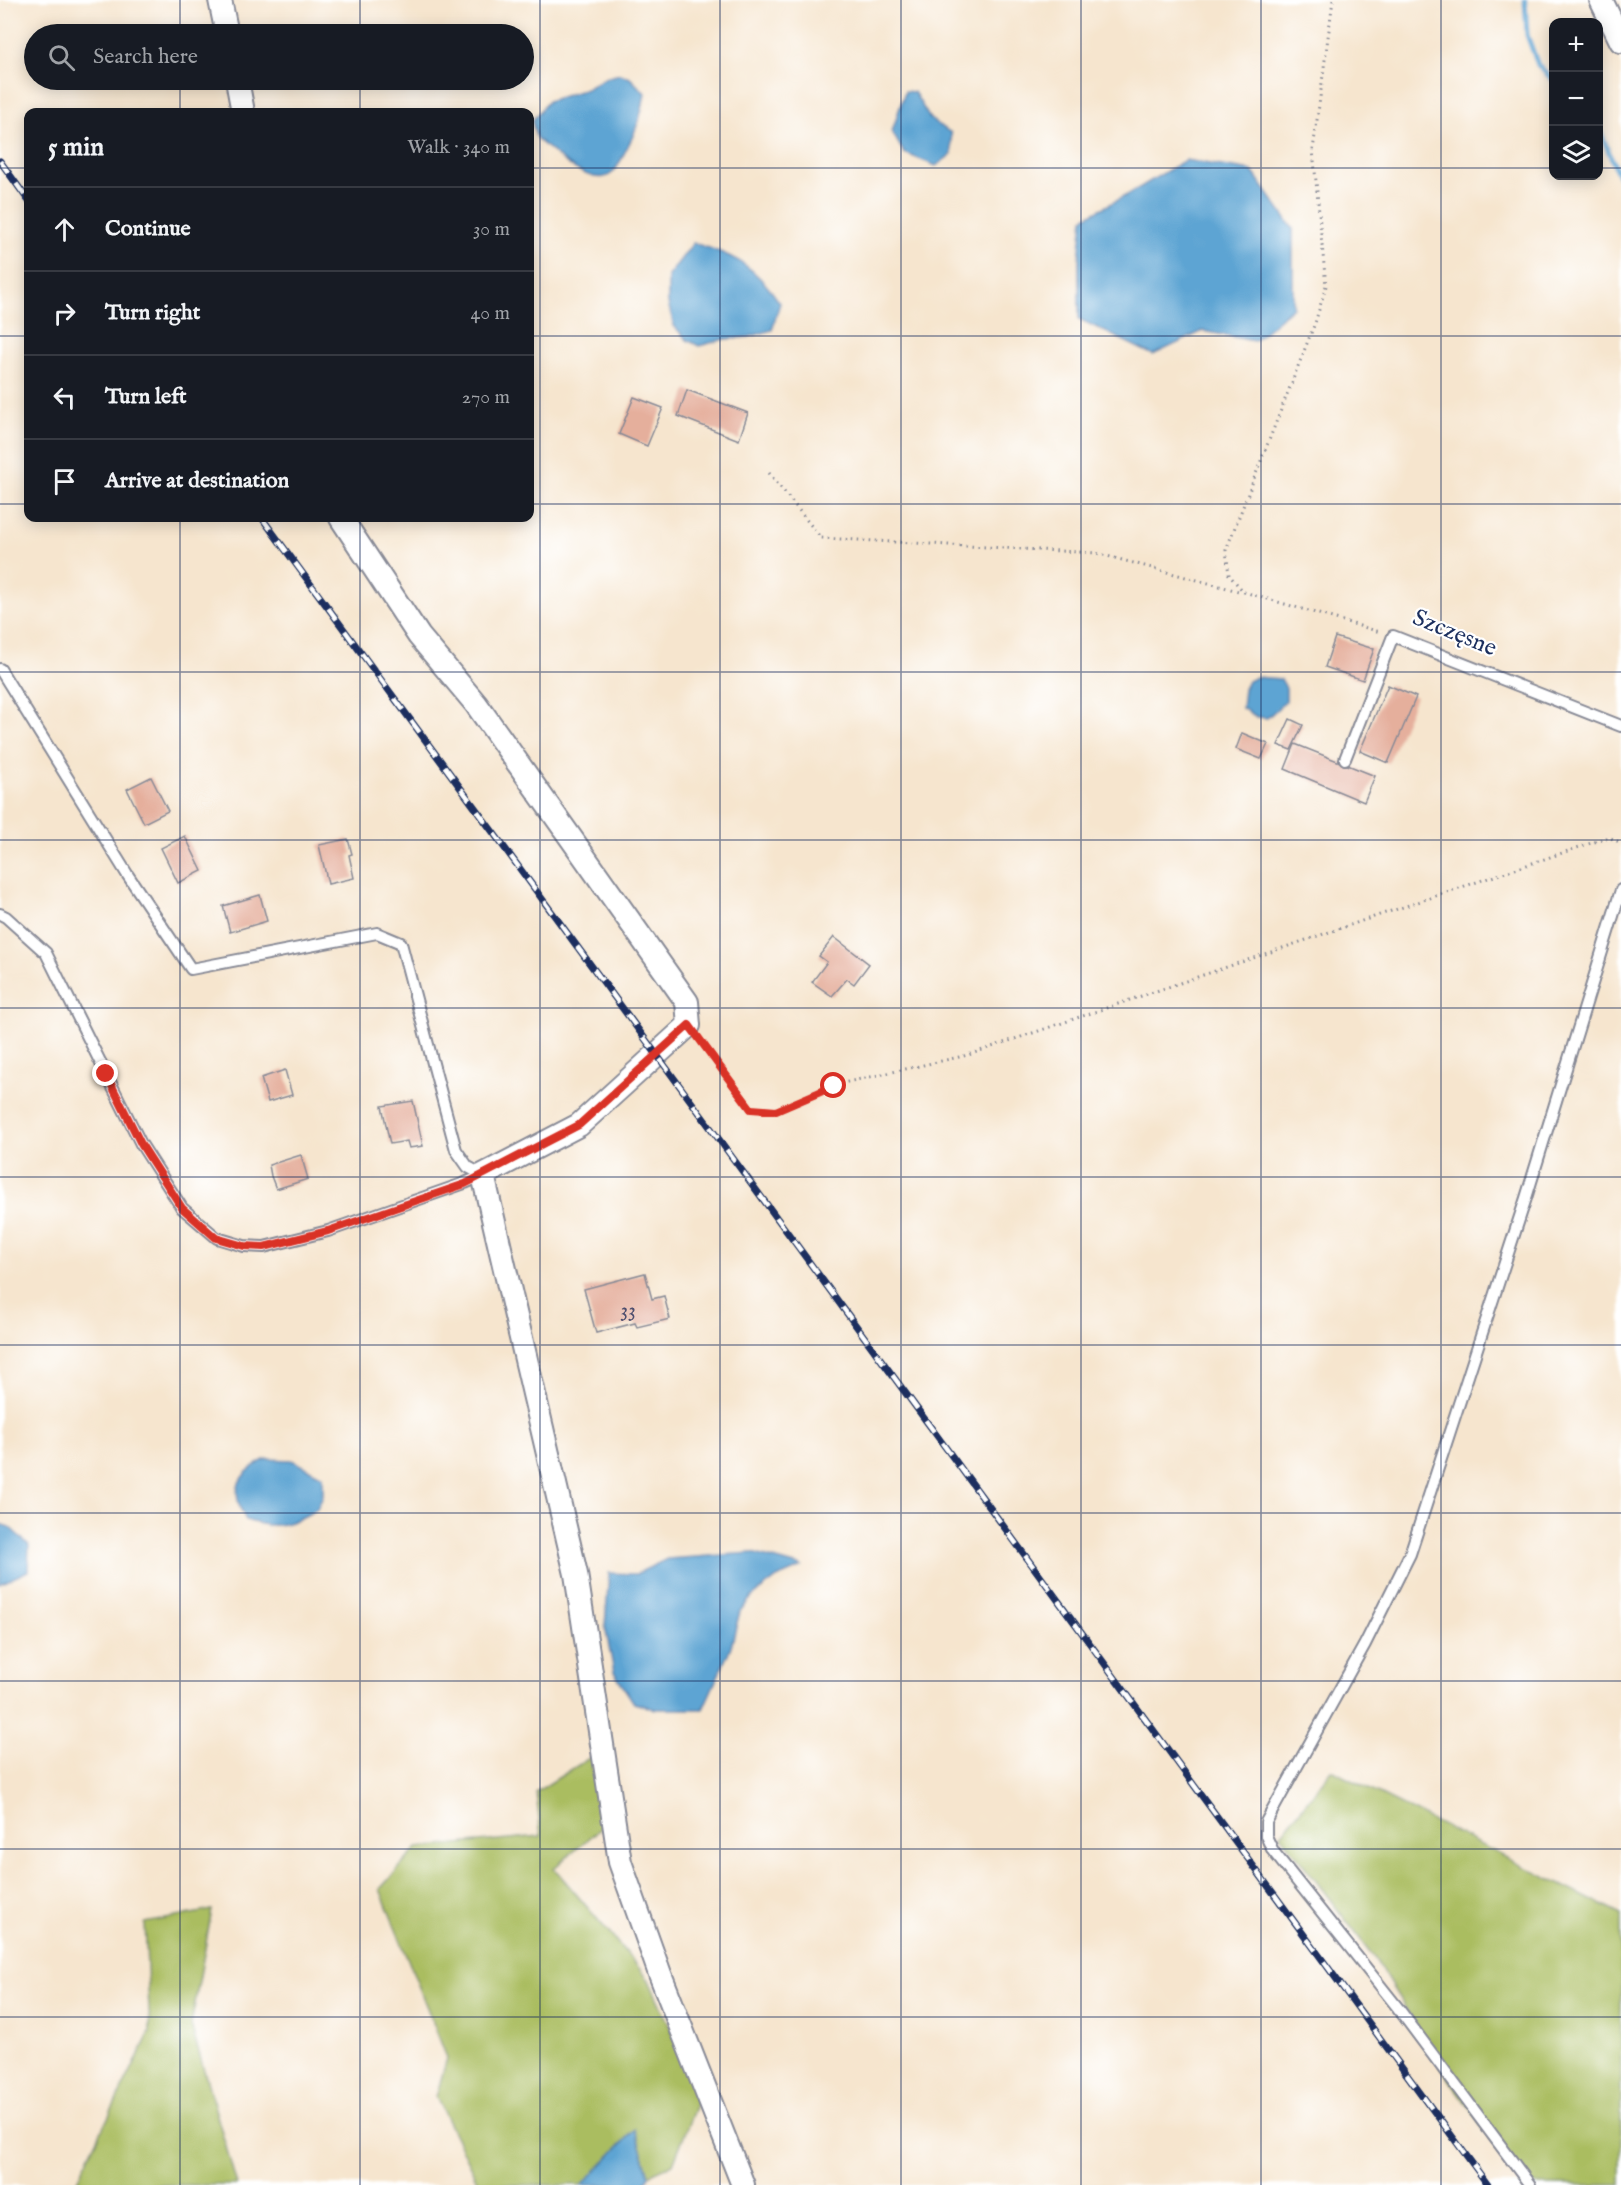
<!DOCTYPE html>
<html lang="en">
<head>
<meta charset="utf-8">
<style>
	body { margin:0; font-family:"IM FELL English",serif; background:#20242c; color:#f1f3f6 }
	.controls { position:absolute; right:18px; top:18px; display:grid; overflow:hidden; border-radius:12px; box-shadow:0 3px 15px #0003 }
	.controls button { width:54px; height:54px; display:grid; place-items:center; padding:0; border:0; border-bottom:2px solid #363941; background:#171b24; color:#f1f3f6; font:30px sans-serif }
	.stop { position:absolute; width:18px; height:18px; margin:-14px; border:4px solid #d93025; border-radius:50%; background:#fff }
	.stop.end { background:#d93025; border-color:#fff; box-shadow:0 2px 6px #0008 }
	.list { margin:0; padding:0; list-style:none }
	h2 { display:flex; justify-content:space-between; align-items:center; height:78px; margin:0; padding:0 24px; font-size:26px }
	h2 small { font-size:20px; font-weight:400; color:#9ea1a6 }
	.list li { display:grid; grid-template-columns:39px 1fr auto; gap:18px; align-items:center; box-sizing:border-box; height:84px; padding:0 24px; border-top:2px solid #363941 }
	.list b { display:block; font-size:22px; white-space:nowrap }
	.list em { font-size:20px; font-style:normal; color:#9ea1a6 }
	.icon { flex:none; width:33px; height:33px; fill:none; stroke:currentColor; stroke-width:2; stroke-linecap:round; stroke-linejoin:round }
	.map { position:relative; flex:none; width:1621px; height:2185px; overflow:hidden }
	.search { position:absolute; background:#171b24; box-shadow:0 3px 15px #0003; left:24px; top:24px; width:510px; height:66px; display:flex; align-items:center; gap:15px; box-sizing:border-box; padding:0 21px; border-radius:33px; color:#9ea1a6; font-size:22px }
	.panel { position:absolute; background:#171b24; box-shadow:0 3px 15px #0003; left:24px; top:108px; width:510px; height:414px; border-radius:12px }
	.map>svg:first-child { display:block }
	.green { fill:#aabd61; stroke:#627660; stroke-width:1.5 }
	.water { fill:#5da4d3; stroke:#3c6a98; stroke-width:1.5 }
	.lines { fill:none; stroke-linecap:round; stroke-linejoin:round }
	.stream { stroke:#5da4d3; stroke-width:5 }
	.building { fill:#e5af9c }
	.service-casing { stroke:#888a96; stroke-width:14 }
	.minor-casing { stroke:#888a96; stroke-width:26 }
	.path { stroke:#888a96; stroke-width:3; stroke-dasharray:1.5 4.5; stroke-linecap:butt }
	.service { stroke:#fff; stroke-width:10 }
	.minor { stroke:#fff; stroke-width:22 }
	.rail-casing { stroke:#1b2f5e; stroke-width:7 }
	.rail { stroke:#fff; stroke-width:4.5; stroke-dasharray:14; stroke-linecap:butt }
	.route { stroke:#d93025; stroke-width:8 }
	.grid { fill:none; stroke:#1b2f5e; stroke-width:1.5; stroke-opacity:0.55 }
	.labels { text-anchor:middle; stroke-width:4.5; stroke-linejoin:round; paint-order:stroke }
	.number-label { font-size:21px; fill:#4e4f6e }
	.street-label { font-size:24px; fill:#1b2f5e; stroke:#fff }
</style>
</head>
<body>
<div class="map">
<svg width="1621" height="2185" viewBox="0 0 1621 2185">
	<rect width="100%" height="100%" fill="#fff"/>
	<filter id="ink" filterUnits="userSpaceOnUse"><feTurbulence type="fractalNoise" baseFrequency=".0167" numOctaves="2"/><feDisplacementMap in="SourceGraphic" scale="12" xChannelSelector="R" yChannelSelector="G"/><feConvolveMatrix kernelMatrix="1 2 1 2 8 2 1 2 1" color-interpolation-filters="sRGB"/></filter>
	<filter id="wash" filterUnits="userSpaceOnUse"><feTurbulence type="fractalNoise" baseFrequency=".008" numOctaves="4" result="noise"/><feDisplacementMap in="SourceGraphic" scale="24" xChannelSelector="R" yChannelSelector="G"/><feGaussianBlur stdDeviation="1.35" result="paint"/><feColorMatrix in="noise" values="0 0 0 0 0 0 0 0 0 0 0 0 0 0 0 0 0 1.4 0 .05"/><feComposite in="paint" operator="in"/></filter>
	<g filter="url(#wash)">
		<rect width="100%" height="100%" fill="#f6e5ce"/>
		<g class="green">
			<path d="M 594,1755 L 605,1825 L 554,1868 L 649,1980 L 700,2094 L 673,2164 L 649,2175 L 635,2130 L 582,2185 L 479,2185 L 436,2097 L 447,2058 L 380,1889 L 417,1848 L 541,1836 L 536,1792 Z"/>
			<path d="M 1331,1770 L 1621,1915 L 1621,2185 L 1523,2185 L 1449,2079 L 1373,1956 L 1281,1835 Z"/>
			<path d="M 212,1910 L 191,2025 L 237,2185 L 75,2185 L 150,2032 L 145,1923 Z"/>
		</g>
		<g class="water">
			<path d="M 620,74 L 630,78 L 645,93 C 642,114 636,132 626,150 C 622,157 618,169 611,174 C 591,189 551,151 536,138 L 532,121 L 548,101 L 586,89 L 605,78 Z"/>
			<path d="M 905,91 L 914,92 L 930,119 L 951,133 L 952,154 L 936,166 L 904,153 L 892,132 Z"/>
			<path d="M 1185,160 L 1252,171 L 1293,229 L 1293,307 L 1254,341 L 1203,331 L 1153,355 L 1079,319 L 1079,260 L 1083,218 L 1129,194 Z"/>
			<path d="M 693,243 C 735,255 755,266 780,303 L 772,330 L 749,337 L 725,339 L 699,346 L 687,340 L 674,326 L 668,303 L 668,276 Z"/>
			<path d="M 1256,677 L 1281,679 L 1286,688 L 1286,701 L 1267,718 L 1257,717 L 1242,708 L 1244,689 L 1248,681 Z"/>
			<path d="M 266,1459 L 292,1460 L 323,1476 L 323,1496 L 317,1509 C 291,1525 275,1530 246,1520 C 229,1490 237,1474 266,1459 Z"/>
			<path d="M 0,1524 L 9,1527 L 29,1545 L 28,1571 L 0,1584 Z"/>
			<path d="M 752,1553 L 802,1567 L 777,1578 L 752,1597 L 740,1611 L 731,1647 L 703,1709 L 656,1709 L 634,1703 L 614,1672 L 605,1626 L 609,1573 L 636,1574 L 667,1559 Z"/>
			<path d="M 635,2130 L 649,2175 L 645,2185 L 582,2185 Z"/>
		</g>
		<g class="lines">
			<g class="stream">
				<path d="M 1525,0 L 1527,35 L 1538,65 L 1554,81"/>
				<path d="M 1598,126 L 1621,181"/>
			</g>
		</g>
		<g id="blocks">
			<g class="building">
				<path d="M 687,390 L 748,413 L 739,440 L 678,416 Z"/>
				<path d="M 634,397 L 663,408 L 647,446 L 619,434 Z"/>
				<path d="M 1335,637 L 1374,649 L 1363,680 L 1325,667 Z"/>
				<path d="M 1388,685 L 1416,697 L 1388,763 L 1360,751 Z"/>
				<path d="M 1290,719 L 1303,725 L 1291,750 L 1278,745 Z"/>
				<path d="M 1242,733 L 1268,744 L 1261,759 L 1236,749 Z"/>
				<path d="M 1295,744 L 1375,776 L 1364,802 L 1285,769 Z"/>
				<path d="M 151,777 L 168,811 L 144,823 L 127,789 Z"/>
				<path d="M 185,836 L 202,871 L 178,883 L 161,848 Z"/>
				<path d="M 348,839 L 352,854 L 349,855 L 354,878 L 328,884 L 319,845 Z"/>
				<path d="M 260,895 L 267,921 L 230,932 L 223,906 Z"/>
				<path d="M 834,937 L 869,964 L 854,984 L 847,979 L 832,996 L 812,982 L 827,962 L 819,956 Z"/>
				<path d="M 285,1070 L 292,1095 L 268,1102 L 261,1078 Z"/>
				<path d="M 413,1101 L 423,1146 L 409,1148 L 407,1141 L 390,1144 L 382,1106 Z"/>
				<path d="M 301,1155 L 308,1179 L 276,1189 L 271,1176 L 269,1165 Z"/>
				<path d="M 645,1273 L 652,1299 L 664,1296 L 670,1319 L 637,1327 L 635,1323 L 596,1333 L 584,1289 Z"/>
			</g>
		</g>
	</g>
	<g filter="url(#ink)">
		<use href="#blocks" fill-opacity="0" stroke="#888a96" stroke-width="1.5"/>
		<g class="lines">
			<defs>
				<g id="service">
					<path d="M 0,669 L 127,874 L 191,969 L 377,933 L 401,943 L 456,1150 L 468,1167 L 483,1175"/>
					<path d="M 1345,759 L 1393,636 L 1621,726"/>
					<path d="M 0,914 L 6,917 L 46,953 L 141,1144 L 182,1208 L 217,1238 L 244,1246 L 264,1247 L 328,1231 L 465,1183 L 483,1175"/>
					<path d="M 1530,2185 L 1398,2008 L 1273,1851 L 1266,1836 L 1266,1822 L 1365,1644 L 1410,1554 L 1526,1198 L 1621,890"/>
				</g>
				<g id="minor">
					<path d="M 220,0 L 227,34"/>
					<path d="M 1601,0 L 1621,41"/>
					<path d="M 237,80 L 243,112"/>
					<path d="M 341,518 L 419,636 L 476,704 L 687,1002 L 689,1025 L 579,1125 L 483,1175 L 576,1574 L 620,1862 L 660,1974 L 743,2185"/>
				</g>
			</defs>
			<use href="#service" class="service-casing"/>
			<use href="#minor" class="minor-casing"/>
			<g class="path">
				<path d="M 1333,0 L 1313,150 L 1326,286 L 1315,323 L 1226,550 L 1229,575 L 1244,592 L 1380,632"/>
				<path d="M 769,473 L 821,538 L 1096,553 L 1242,592"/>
				<path d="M 701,1041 L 751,1109 L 776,1111 L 834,1085 L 968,1055 L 1609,837 L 1621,843"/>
			</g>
			<use href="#service" class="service"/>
			<use href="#minor" class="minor"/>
			<defs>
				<g id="rail">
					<path d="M 0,161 L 28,200"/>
					<path d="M 262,518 L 1488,2185"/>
				</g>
			</defs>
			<use href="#rail" class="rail-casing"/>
			<use href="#rail" class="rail"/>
		</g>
	</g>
	<g class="lines" filter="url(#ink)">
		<path class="route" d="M 106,1074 L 141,1144 L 182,1208 L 216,1238 L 244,1246 L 264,1247 L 328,1231 L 465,1184 L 579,1125 L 689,1025 L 751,1109 L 776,1111 L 834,1086"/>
	</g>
	<path class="grid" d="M 180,0 L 180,34M 360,0 L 360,34M 540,0 L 540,2185M 720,0 L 720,2185M 901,0 L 901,2185M 1081,0 L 1081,2185M 1261,0 L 1261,2185M 1441,0 L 1441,2185M 180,80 L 180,112M 360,80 L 360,112M 0,168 L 28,168M 530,168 L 1554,168M 1598,168 L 1621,168M 0,336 L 28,336M 530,336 L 1621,336M 0,504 L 28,504M 530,504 L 1621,504M 180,518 L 180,2185M 360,518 L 360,2185M 0,672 L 1621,672M 0,840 L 1621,840M 0,1008 L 1621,1008M 0,1177 L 1621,1177M 0,1345 L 1621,1345M 0,1513 L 1621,1513M 0,1681 L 1621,1681M 0,1849 L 1621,1849M 0,2017 L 1621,2017"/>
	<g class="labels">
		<g class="number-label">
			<text x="628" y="1316">33</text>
		</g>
		<g class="street-label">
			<text transform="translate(1455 632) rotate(22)" y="8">Szczęsne</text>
		</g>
	</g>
</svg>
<div class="controls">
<button>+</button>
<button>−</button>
<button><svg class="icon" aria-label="layers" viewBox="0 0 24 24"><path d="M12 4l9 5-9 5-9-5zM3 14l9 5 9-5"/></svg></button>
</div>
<div class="stop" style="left:834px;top:1086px"></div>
<div class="stop end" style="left:106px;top:1074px"></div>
<div class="search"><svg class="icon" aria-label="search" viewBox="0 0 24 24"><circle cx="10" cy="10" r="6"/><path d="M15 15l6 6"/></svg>Search here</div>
<section class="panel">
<h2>5 min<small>Walk · 340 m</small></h2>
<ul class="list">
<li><svg class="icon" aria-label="ahead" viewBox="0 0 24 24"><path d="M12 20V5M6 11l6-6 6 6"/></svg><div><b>Continue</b></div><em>30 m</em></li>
<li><svg class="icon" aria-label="right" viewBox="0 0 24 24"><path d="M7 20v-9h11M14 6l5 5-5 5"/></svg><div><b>Turn right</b></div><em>40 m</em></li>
<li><svg class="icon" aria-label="left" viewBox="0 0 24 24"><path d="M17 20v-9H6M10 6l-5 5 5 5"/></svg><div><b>Turn left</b></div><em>270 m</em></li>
<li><svg class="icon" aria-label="arrive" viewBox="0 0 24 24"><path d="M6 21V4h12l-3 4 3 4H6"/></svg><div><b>Arrive at destination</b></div></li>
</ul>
</section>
</div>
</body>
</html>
